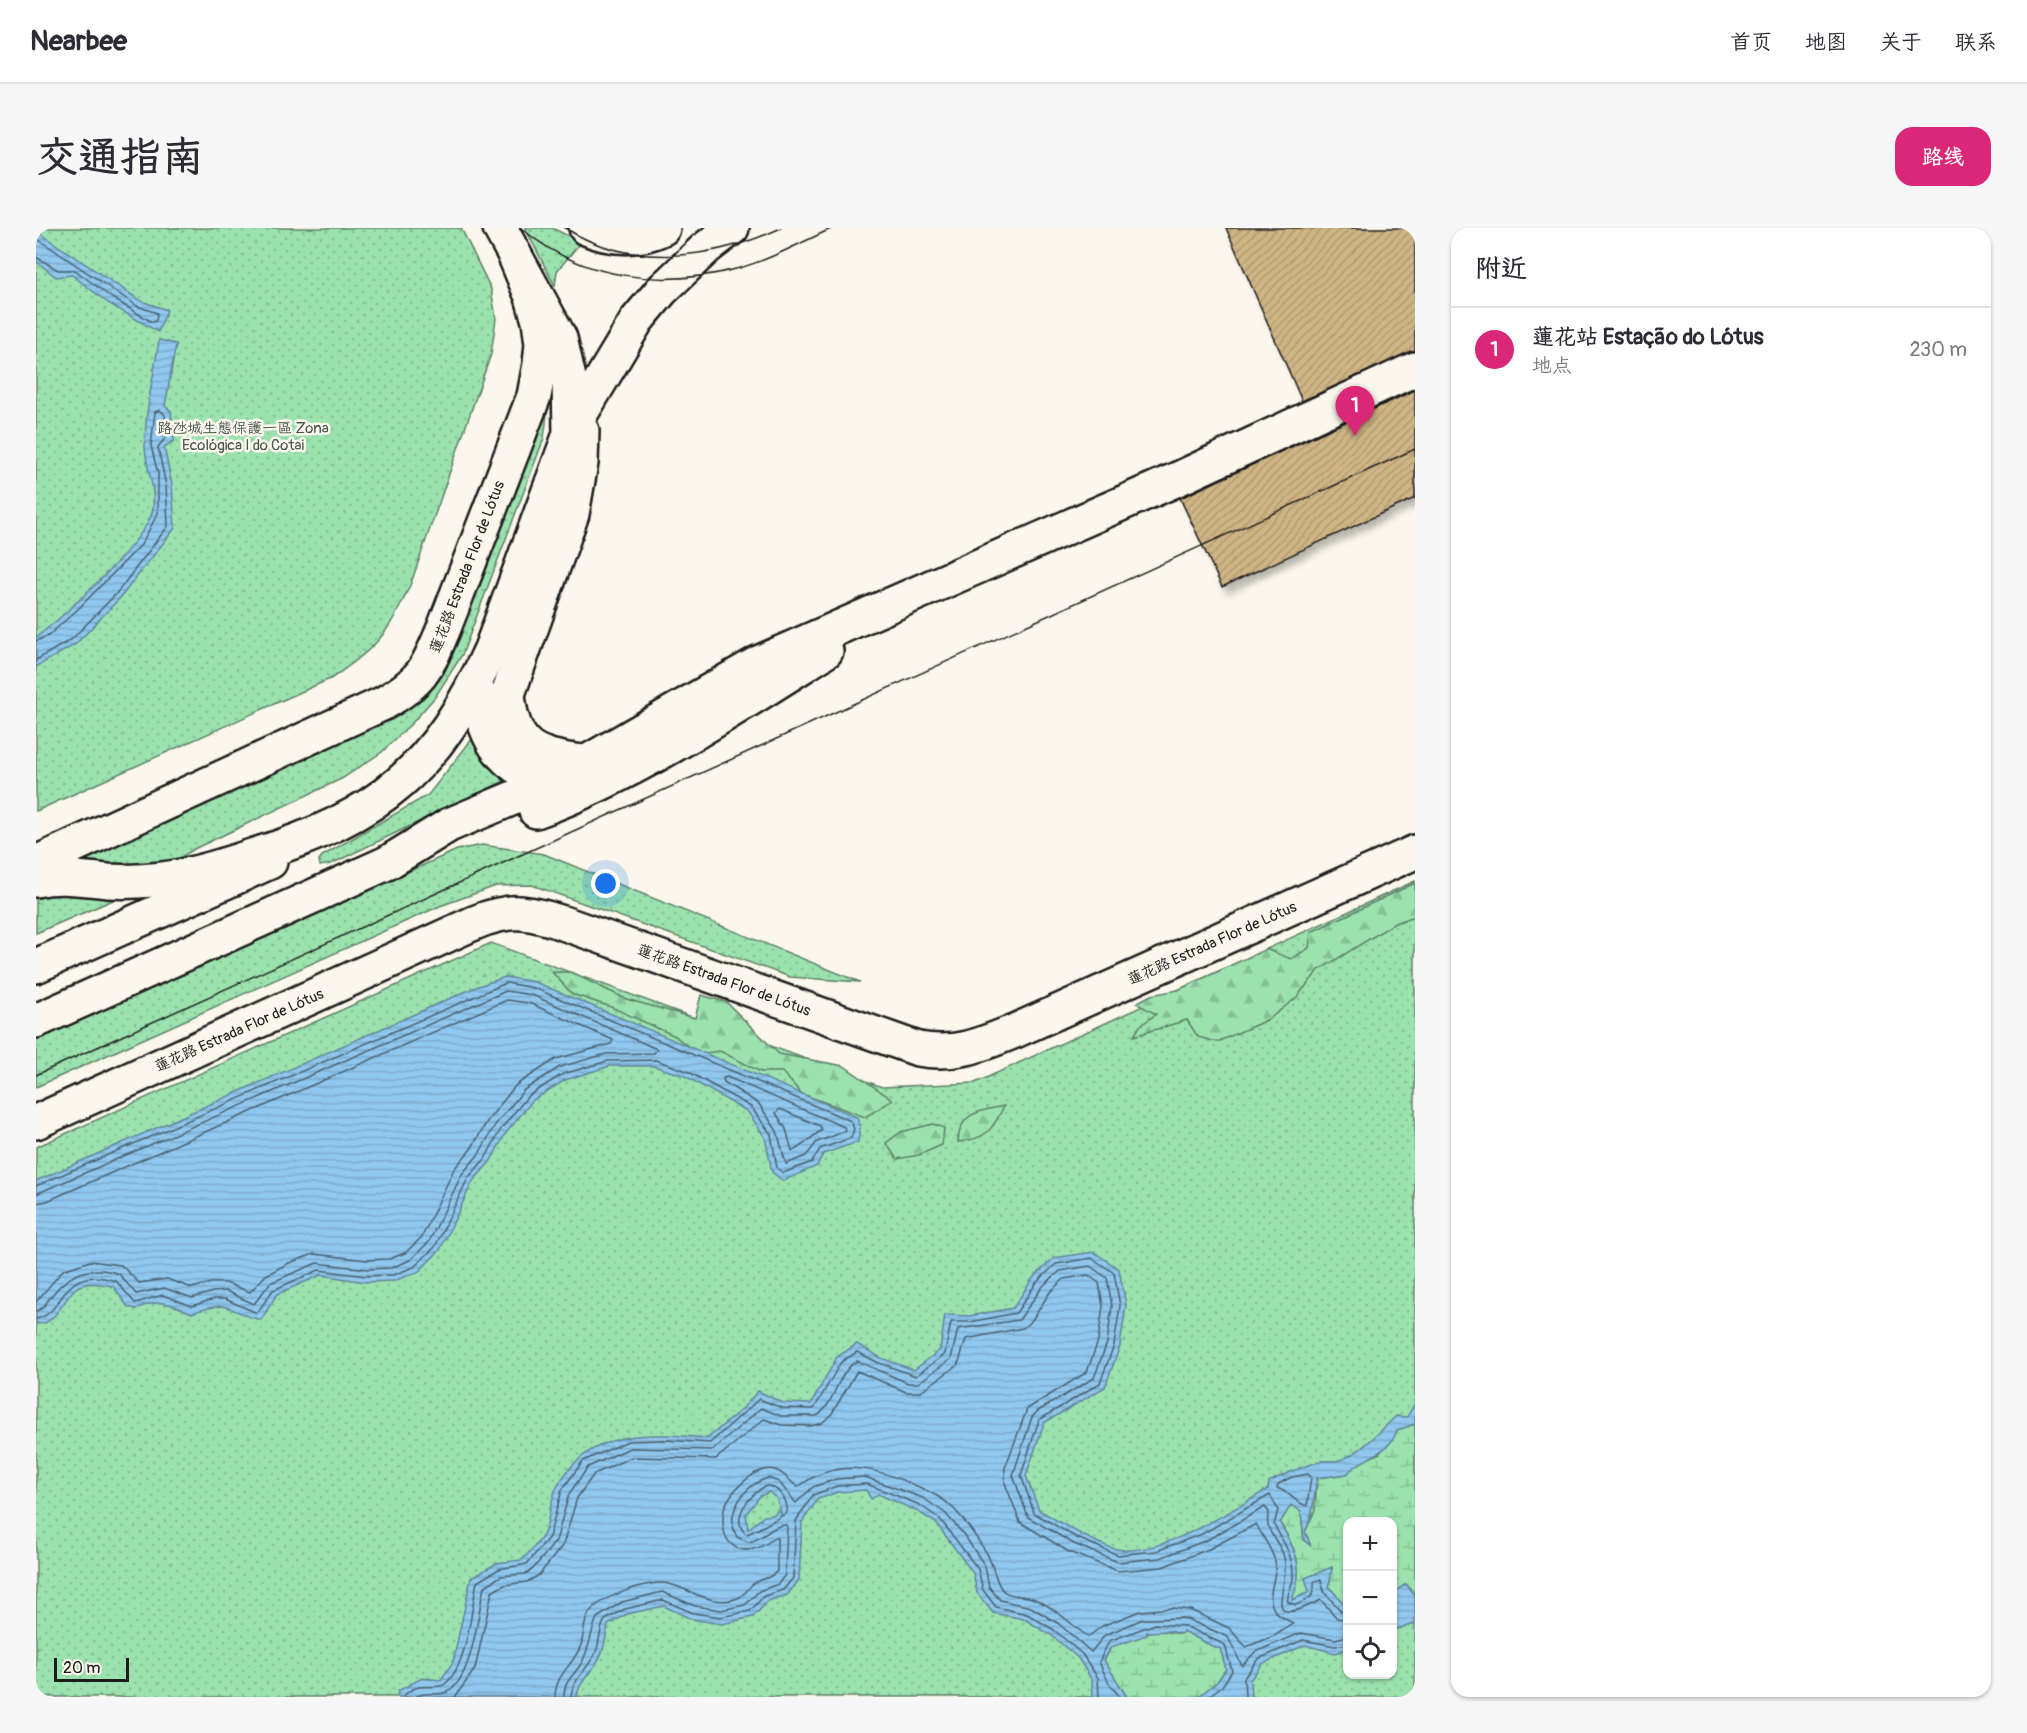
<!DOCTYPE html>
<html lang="zh">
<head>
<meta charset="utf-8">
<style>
	body { margin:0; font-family:Pangolin,"LXGW WenKai TC",sans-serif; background:#f7f7f7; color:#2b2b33 }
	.controls { position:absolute; right:18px; bottom:18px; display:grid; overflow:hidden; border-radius:12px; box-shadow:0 2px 4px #0004 }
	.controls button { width:54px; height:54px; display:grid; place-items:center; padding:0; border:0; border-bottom:2px solid #e1e1e2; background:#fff; color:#2b2b33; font:30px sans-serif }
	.scale { position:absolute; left:18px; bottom:15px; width:75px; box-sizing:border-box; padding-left:6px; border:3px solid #1c1c1c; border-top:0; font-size:16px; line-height:21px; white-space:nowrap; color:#1c1c1c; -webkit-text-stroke:4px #fbf7ec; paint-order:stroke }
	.you { position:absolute; left:570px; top:656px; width:21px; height:21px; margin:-15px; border:4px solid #fff; border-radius:50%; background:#1a73e8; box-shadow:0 0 0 9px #1a73e833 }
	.badge { display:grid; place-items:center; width:39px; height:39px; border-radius:50%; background:#db2777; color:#fff; font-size:20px; font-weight:700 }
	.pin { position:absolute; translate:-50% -50px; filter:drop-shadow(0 2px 3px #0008) }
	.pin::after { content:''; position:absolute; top:32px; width:21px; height:18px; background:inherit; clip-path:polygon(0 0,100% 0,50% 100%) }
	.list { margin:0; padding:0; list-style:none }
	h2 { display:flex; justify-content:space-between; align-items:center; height:78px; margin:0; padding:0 24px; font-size:26px }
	h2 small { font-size:20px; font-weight:400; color:#7c7c81 }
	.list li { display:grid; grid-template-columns:39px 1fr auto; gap:18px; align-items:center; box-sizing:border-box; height:84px; padding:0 24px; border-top:2px solid #e1e1e2 }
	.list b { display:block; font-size:22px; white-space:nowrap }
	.list p { margin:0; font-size:20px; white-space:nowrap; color:#7c7c81 }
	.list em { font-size:20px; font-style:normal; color:#7c7c81 }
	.icon { flex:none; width:33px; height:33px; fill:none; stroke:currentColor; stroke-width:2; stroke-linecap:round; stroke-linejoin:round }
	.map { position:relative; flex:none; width:1379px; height:1469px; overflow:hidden; border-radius:18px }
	header { display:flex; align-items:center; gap:36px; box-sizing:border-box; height:84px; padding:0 30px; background:#fff; border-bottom:2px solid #e1e1e2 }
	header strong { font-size:28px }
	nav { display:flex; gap:33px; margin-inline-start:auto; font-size:21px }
	.intro { display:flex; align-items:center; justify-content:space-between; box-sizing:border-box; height:144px; padding:0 36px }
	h1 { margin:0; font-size:42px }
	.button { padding:15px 27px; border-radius:18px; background:#db2777; color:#fff; font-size:21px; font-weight:700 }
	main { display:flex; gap:36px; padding:0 36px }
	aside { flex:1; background:#fff; border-radius:18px; box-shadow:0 2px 4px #0004 }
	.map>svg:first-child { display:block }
	.grass { fill:url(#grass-dots); stroke:#5c7f66; stroke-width:1.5; fill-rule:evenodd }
	.forest { fill:url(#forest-firs); stroke:#5c7f66; stroke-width:1.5 }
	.wetland { fill:url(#wetland-marsh); stroke:#5c7f66; stroke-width:1.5 }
	.water { fill:url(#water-rules); stroke:#62839a; stroke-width:1.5; fill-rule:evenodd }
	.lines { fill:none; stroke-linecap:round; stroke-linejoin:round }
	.shore { stroke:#4a6070; stroke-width:1.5 }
	.building { fill:url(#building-hatch); stroke:#1c1c1c; stroke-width:1.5; filter:url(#shadow) }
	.secondary-casing { stroke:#1c1c1c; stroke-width:38 }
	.primary-casing { stroke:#1c1c1c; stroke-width:38 }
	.secondary { stroke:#fbf7ec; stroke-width:33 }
	.primary { stroke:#fbf7ec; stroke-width:33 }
	.tram { stroke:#1c1c1c; stroke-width:1.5 }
	.labels { text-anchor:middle; stroke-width:5; stroke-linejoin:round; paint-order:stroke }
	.park-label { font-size:15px; fill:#425748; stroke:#fbf7ec }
	.street-label { font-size:15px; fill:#1c1c1c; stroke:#fbf7ec }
</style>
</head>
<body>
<header>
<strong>Nearbee</strong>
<nav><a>首页</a><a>地图</a><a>关于</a><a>联系</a></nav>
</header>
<div class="intro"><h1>交通指南</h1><a class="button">路线</a></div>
<main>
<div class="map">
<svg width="1379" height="1469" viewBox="0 0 1379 1469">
	<defs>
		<pattern id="grass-dots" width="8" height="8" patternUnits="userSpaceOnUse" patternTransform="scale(1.5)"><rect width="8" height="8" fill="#9be2af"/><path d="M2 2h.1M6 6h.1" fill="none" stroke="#85c196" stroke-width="1.8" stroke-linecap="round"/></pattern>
		<pattern id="forest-firs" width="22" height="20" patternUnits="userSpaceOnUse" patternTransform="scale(1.5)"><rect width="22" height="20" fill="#9be2af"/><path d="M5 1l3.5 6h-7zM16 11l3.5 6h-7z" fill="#85c196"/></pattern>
		<pattern id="wetland-marsh" width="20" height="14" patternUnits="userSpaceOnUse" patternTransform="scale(1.5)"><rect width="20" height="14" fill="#9be2af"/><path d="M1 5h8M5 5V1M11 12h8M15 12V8" fill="none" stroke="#85c196"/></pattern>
		<pattern id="water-rules" width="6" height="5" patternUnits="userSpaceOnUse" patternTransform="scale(1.5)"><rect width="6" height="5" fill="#90c7ee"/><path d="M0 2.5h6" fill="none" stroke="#7caacc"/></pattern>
		<pattern id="building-hatch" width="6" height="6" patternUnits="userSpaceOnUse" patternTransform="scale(1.5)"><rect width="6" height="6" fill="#cfb585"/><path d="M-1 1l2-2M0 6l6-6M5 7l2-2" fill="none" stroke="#b19b72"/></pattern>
		<filter id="shadow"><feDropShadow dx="5.5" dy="5.5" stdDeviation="3" flood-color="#0004"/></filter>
	</defs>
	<rect width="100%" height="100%" fill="#fbf7ec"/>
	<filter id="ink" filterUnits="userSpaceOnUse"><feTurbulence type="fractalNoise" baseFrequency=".0167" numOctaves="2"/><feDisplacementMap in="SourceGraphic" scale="12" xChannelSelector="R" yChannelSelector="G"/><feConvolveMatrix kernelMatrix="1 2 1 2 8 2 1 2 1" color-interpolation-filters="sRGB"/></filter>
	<g filter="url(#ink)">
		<g class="grass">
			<path d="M 0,0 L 425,0 L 455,61 L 460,90 L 455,126 L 375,355 C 353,406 341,419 296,450 L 0,583 Z"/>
			<path d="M 489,0 L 516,0 L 545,14 L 521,43 L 519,58 Z"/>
			<path d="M 513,172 L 508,210 L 426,427 L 399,469 L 376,495 L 346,524 L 307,550 L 158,621 L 84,669 L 0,705 L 0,664 L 52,627 L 366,480 L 393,465 L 409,444 Z"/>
			<path d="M 440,506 L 470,551 L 468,553 L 295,636 L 284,638 L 283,632 L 286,628 L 392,567 Z"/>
			<path d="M 446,617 L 508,626 L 824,754 L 754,749 L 496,657 L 460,658 L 404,678 L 0,859 L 0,798 L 5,808 L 421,622 Z"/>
			<path d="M 1379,653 L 1379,1469 L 0,1469 L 0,919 L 455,715 L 846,859 L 939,855 ZM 1312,1294 L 1356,1294 L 1356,1446 L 1312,1446 Z"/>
		</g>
		<g class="forest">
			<path d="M 1379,655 L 1379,688 L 1359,695 L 1283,742 L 1260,770 L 1233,791 L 1181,814 L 1162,809 L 1151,792 L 1098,808 L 1104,798 L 1120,786 L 1100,775 L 1115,767 L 1142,762 L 1230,721 L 1255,731 L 1273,720 L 1275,704 Z"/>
			<path d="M 516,744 L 534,744 L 590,771 L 659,790 L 665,767 L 690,774 L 743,826 L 808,838 L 857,872 L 829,889 L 766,866 L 746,844 L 725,844 L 684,823 L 662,826 L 639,808 L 575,779 L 536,766 Z"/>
			<path d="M 968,878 C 956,903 950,911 922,914 C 923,885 944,882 968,878 Z"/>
			<path d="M 897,896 L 908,900 L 906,917 L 883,927 L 861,931 L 850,915 L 865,904 Z"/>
		</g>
		<g class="wetland">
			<path d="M 1379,1196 L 1379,1368 L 1370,1356 L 1357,1365 L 1356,1294 L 1312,1294 L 1311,1379 L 1293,1359 L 1296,1340 L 1273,1364 L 1255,1373 C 1269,1340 1261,1324 1244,1295 L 1250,1282 L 1256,1277 L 1265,1283 L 1268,1312 L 1274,1317 L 1269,1304 L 1279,1282 L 1281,1250 L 1311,1246 L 1318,1237 L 1344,1225 L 1361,1202 Z"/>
			<path d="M 1119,1402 L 1145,1406 L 1147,1403 L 1180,1420 L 1184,1419 L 1190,1441 L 1181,1454 L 1162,1469 L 1091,1469 L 1068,1433 L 1075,1419 Z"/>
		</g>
		<g class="water">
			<path d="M 0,3 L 105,73 L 131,82 L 122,104 L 72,75 L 36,47 L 20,49 L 0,33 Z"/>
			<path d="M 123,112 L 140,116 L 129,178 L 135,183 L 138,213 L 128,219 L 136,257 L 139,300 L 84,370 L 40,416 L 0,439 L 0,409 C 27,390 112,311 117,281 C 120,258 109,238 109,217 C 109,183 118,146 123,112 Z"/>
			<path d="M 469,749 L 499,754 L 821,889 L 824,900 L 822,914 L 787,926 L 781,938 L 747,953 L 736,944 L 729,909 L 712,884 L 649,848 L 618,838 L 574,838 L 529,852 L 497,872 L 470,905 L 454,934 L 437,953 L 404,1022 L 382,1044 L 358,1053 L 330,1054 L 285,1047 L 241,1066 L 225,1092 C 188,1083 198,1070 156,1085 C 131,1075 125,1070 100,1081 L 92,1079 L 77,1058 C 65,1056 50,1053 40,1060 C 28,1070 17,1101 0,1095 L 0,953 L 440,759 Z"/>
			<path d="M 1058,1024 L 1083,1041 L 1090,1077 L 1084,1118 L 1069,1159 L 1008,1195 L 990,1248 L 1003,1282 C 1022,1293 1060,1317 1081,1321 C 1125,1329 1195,1283 1232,1261 L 1233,1254 C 1250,1245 1266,1239 1285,1233 C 1291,1232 1298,1234 1304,1232 C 1323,1226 1346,1202 1360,1188 L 1371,1189 L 1379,1175 L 1379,1196 L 1361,1202 C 1354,1227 1325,1229 1311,1246 L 1281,1250 C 1277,1271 1279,1282 1269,1304 L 1275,1318 L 1268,1312 L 1265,1283 L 1255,1277 L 1244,1295 C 1260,1325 1269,1338 1256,1372 L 1273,1364 L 1269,1350 L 1296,1339 L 1293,1359 L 1311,1379 L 1311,1421 L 1299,1425 L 1269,1417 L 1226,1436 L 1214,1452 L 1215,1469 L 1162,1469 L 1181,1454 L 1190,1441 L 1184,1420 L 1180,1420 L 1147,1403 L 1145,1406 L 1134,1403 L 1111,1404 L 1111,1407 L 1075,1419 L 1068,1432 L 1091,1469 L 1057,1469 L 1056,1452 L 1042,1430 L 1015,1407 L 988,1391 L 957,1385 L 941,1365 L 937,1345 L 900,1295 L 881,1283 L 842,1266 L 835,1271 L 830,1262 L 802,1264 L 782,1271 L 766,1294 L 763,1352 L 751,1367 L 732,1373 L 717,1389 L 686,1396 L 655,1391 L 628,1378 L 591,1386 L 572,1397 C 570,1407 569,1418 565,1427 C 559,1441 542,1454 541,1469 L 361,1469 L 362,1463 L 386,1450 L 405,1452 L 417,1434 L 435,1350 L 461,1335 L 486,1332 C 493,1324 505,1314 509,1303 C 514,1289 514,1272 521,1259 C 554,1199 614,1205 672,1210 L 707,1180 L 722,1163 L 747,1175 L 775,1176 L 801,1129 L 821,1116 L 845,1130 L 878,1142 L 904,1122 L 909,1087 L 933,1088 L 977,1080 L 997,1050 L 1018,1030 ZM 733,1264 L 741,1271 L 745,1285 L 742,1282 L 737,1287 L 728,1288 L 712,1301 L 710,1286 L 724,1268 Z"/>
			<path d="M 1370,1356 L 1379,1368 L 1379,1396 L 1357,1402 L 1357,1365 Z"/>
		</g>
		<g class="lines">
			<g class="shore">
				<path d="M 0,10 L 101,78 L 121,85 L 120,93 L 116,94 L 76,70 L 39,42 L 22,42 L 0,29"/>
				<path d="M 0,413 L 12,408 L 42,381 L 105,317 L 122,285 L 122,246 L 115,218 L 119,184 L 124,182 L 129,187 L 131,208 L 122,219 L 130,258 L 132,298 L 80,366 L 36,411 L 0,432"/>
				<path d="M 691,849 L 808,899 L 810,903 L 781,914 L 770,928 L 750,936 L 741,903 L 723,876 L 688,854 L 687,850 Z"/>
				<path d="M 744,881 L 784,898 L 786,902 C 776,908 763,922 756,923 L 750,901 L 740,885 Z"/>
				<path d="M 0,958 L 470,755 L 498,760 L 815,893 L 818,901 L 815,910 L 784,921 L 776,934 L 747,945 L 741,940 L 735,906 L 715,879 L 651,843 L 620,832 L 572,833 L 527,846 L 492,868 L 465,901 L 449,931 L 432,950 L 399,1019 L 378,1039 L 357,1047 L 330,1048 L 283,1042 L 237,1062 L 221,1085 L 189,1071 L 178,1071 L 156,1078 L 127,1067 L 99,1075 L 80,1053 C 23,1035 31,1085 0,1091"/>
				<path d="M 0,966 L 470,763 L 496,767 L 621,821 L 618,825 L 570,826 L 524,839 L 488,862 L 459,897 L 443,926 L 426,946 L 393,1014 L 374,1032 L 355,1040 L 331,1041 L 281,1035 L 234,1055 L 218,1076 L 190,1063 L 177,1064 L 156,1070 L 128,1060 L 100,1066 L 83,1046 C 56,1036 33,1045 16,1067 C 10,1073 9,1081 0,1083"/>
				<path d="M 0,975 L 11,973 L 471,772 L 493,775 L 577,812 L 575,816 L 520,831 L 480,857 L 452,892 L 435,921 L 418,941 L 386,1009 L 369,1025 L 353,1031 L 331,1032 L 278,1026 L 253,1035 L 230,1047 L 214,1064 L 190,1055 L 175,1055 L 156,1060 L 131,1051 L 103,1055 L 85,1037 L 54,1033 L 27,1042 L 0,1074"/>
				<path d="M 1272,1246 L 1275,1249 L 1271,1278 C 1258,1274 1255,1265 1241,1260 L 1242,1256 L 1256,1249 Z"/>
				<path d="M 730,1258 C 742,1258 752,1272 751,1284 C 747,1288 714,1306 710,1306 C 693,1290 715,1265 730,1258 Z"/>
				<path d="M 367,1469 C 381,1451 401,1463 409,1456 C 432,1437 435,1381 441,1354 L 463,1341 L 491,1336 L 513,1309 L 526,1262 L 547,1233 L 592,1213 L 630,1212 L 674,1215 L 723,1171 L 746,1180 L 778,1181 L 805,1134 L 821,1124 L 843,1135 L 880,1148 L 909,1126 L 915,1094 L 934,1094 L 980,1085 L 1001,1054 L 1020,1036 L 1056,1030 L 1078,1045 L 1084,1078 L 1078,1117 L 1064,1155 L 1003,1192 L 985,1247 L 998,1285 L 1041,1310 L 1082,1327 L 1120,1323 L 1166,1306 L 1234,1267 L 1242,1282 L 1238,1297 C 1248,1315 1258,1329 1257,1351 C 1256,1359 1250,1365 1252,1374 L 1260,1377 C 1274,1371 1279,1369 1278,1354 L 1285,1351 L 1288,1364 L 1305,1383 L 1312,1385"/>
				<path d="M 379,1469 C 391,1462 400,1469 411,1464 C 437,1451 442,1384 448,1359 L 465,1348 L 489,1346 L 497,1341 L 520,1313 L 533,1266 L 552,1239 L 594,1220 L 677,1222 L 725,1180 L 745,1188 L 781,1188 C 800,1175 800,1145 821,1133 L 872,1155 L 882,1155 L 915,1131 L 922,1101 L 983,1092 L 1007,1058 L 1024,1043 L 1054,1038 L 1071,1050 L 1076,1078 L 1071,1115 L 1058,1150 L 1002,1183 L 996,1189 L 977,1247 L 992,1289 L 1038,1316 L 1082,1334 L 1124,1330 L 1171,1312 L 1229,1279 L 1233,1284 C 1227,1303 1241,1310 1247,1326 C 1258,1356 1218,1406 1285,1372 L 1301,1390 L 1312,1392"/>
				<path d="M 419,1469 L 439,1441 L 456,1364 L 468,1357 L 491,1354 L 503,1347 L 527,1317 L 541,1270 L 558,1246 L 596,1229 L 680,1231 L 728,1191 L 745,1197 L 775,1198 L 786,1195 L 795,1187 L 821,1143 L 870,1164 L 884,1164 L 922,1137 L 930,1111 L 987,1100 L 996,1092 L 1014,1064 L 1028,1051 L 1052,1047 L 1063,1055 L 1067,1078 L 1062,1113 L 1051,1144 L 991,1181 L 969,1240 L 969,1255 L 984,1294 L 1033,1324 L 1082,1343 L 1126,1339 L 1173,1321 L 1220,1296 C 1225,1306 1236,1321 1239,1333 C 1242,1350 1228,1368 1239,1383 C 1244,1390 1252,1391 1257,1396 L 1238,1408 L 1210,1419 L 1193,1400 L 1154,1382 L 1136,1380 L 1104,1383 L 1066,1398 L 1052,1409 C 1035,1396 1017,1378 996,1370 C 988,1367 976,1369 969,1364 C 960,1359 957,1334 950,1324 C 940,1309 930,1293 917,1280 C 907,1270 891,1262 878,1257 C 838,1239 800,1230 762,1259 C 754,1254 749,1245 739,1242 C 720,1237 692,1264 688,1282 C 681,1320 709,1334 738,1310 L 741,1310 L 741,1343 C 735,1351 725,1350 717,1356 C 713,1359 709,1366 704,1369 C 678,1381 657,1362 633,1356 C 615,1351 564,1369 553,1385 C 547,1395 548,1407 545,1417 C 538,1437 519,1446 519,1469"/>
				<path d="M 528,1469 C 528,1452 537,1449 545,1436 C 554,1421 554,1405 561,1390 L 586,1374 L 626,1364 L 659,1378 L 685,1382 L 709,1377 L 723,1363 L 742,1356 L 749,1347 L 751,1297 C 736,1296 727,1312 712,1314 L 701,1309 C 688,1285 708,1257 732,1250 L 743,1254 L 760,1275 L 777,1259 L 800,1251 L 829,1249 L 887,1270 L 909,1285 L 928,1307 L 949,1338 L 953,1359 L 964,1372 L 995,1379 L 1023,1396 L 1055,1424 L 1069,1407 L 1107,1391 L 1148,1390 L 1192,1409 L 1206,1438 L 1219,1424 L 1265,1405 L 1299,1411 L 1312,1408"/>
				<path d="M 535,1469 C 536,1451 553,1440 560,1424 C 564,1414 563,1401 569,1392 L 589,1381 L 627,1372 L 657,1385 L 685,1389 L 714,1383 L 728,1368 L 747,1362 L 757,1350 L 760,1293 L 777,1267 L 801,1258 L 831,1256 L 884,1277 L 904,1291 L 942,1341 L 947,1362 L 960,1379 L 991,1386 L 1018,1402 L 1046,1426 L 1062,1450 L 1063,1469"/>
				<path d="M 1084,1469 L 1073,1455 L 1063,1434 L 1073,1413 L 1119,1396 L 1149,1398 L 1189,1417 L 1196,1443 L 1186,1458 L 1171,1469"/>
				<path d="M 1209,1469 L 1208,1450 L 1222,1431 L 1267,1412 L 1299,1418 L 1312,1416"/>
			</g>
		</g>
		<g class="building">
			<path d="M 1190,0 L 1379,0 L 1379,123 L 1266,173 Z"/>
			<path d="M 1379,162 L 1379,270 L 1186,359 L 1144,270 Z"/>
		</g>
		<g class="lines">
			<defs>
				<g id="secondary">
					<path d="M 464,0 L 524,110 L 533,150 L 534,206"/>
					<path d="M 550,0 C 575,11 602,12 627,0"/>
					<path d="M 500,583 C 599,547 700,480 790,423"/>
					<path d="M 0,635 L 348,475 C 388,452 391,440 408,400 L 498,168 L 504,136 L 506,116 L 503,93 L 496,69 L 478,26"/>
					<path d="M 0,738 L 234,634"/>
					<path d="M 0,793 L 351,635 L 413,597 L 518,553 L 722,435 L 1146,249 L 1379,141"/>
				</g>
				<g id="primary">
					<path d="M 546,203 L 545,235 L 536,286 L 472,466 C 477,520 497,528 547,534"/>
					<path d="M 440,455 C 446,503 461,541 513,552"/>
					<path d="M 0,652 C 24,646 48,651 72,653 C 90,654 109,653 127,651 C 158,647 189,637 219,627 C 343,589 402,540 455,421 L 534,206 L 547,182 L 601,92 L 626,62 L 670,20 L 696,0"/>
					<path d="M 0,894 L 438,695 C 474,680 491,683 527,695 L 882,821 C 919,828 945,817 979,803 L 1379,624"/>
				</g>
			</defs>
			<use href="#secondary" class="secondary-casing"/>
			<use href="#primary" class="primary-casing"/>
			<use href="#secondary" class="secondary"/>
			<use href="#primary" class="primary"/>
			<g class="tram">
				<path d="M 485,0 C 545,52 626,60 700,41 C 734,32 766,14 797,0"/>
				<path d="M 529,0 C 595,42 678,31 745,0"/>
				<path d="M 0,847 L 1379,221"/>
			</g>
		</g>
	</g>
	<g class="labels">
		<g class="park-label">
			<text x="207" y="205">路氹城生態保護一區 Zona<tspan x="207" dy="17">Ecológica I do Cotai</tspan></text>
		</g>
		<g class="street-label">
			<text transform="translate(431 339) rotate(-69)" y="5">蓮花路 Estrada Flor de Lótus</text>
			<text transform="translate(1176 715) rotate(-24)" y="5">蓮花路 Estrada Flor de Lótus</text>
			<text transform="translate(688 752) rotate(20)" y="5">蓮花路 Estrada Flor de Lótus</text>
			<text transform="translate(203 802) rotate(-24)" y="5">蓮花路 Estrada Flor de Lótus</text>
		</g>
	</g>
</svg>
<div class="controls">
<button>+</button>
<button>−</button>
<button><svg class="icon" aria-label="locate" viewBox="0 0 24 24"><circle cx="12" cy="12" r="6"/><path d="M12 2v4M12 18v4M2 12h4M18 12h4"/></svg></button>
</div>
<div class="scale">20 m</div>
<div class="you"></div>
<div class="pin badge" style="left:1319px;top:208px">1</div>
</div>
<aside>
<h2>附近<small></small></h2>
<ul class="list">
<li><span class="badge">1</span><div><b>蓮花站 Estação do Lótus</b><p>地点</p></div><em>230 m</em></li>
</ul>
</aside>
</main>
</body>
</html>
